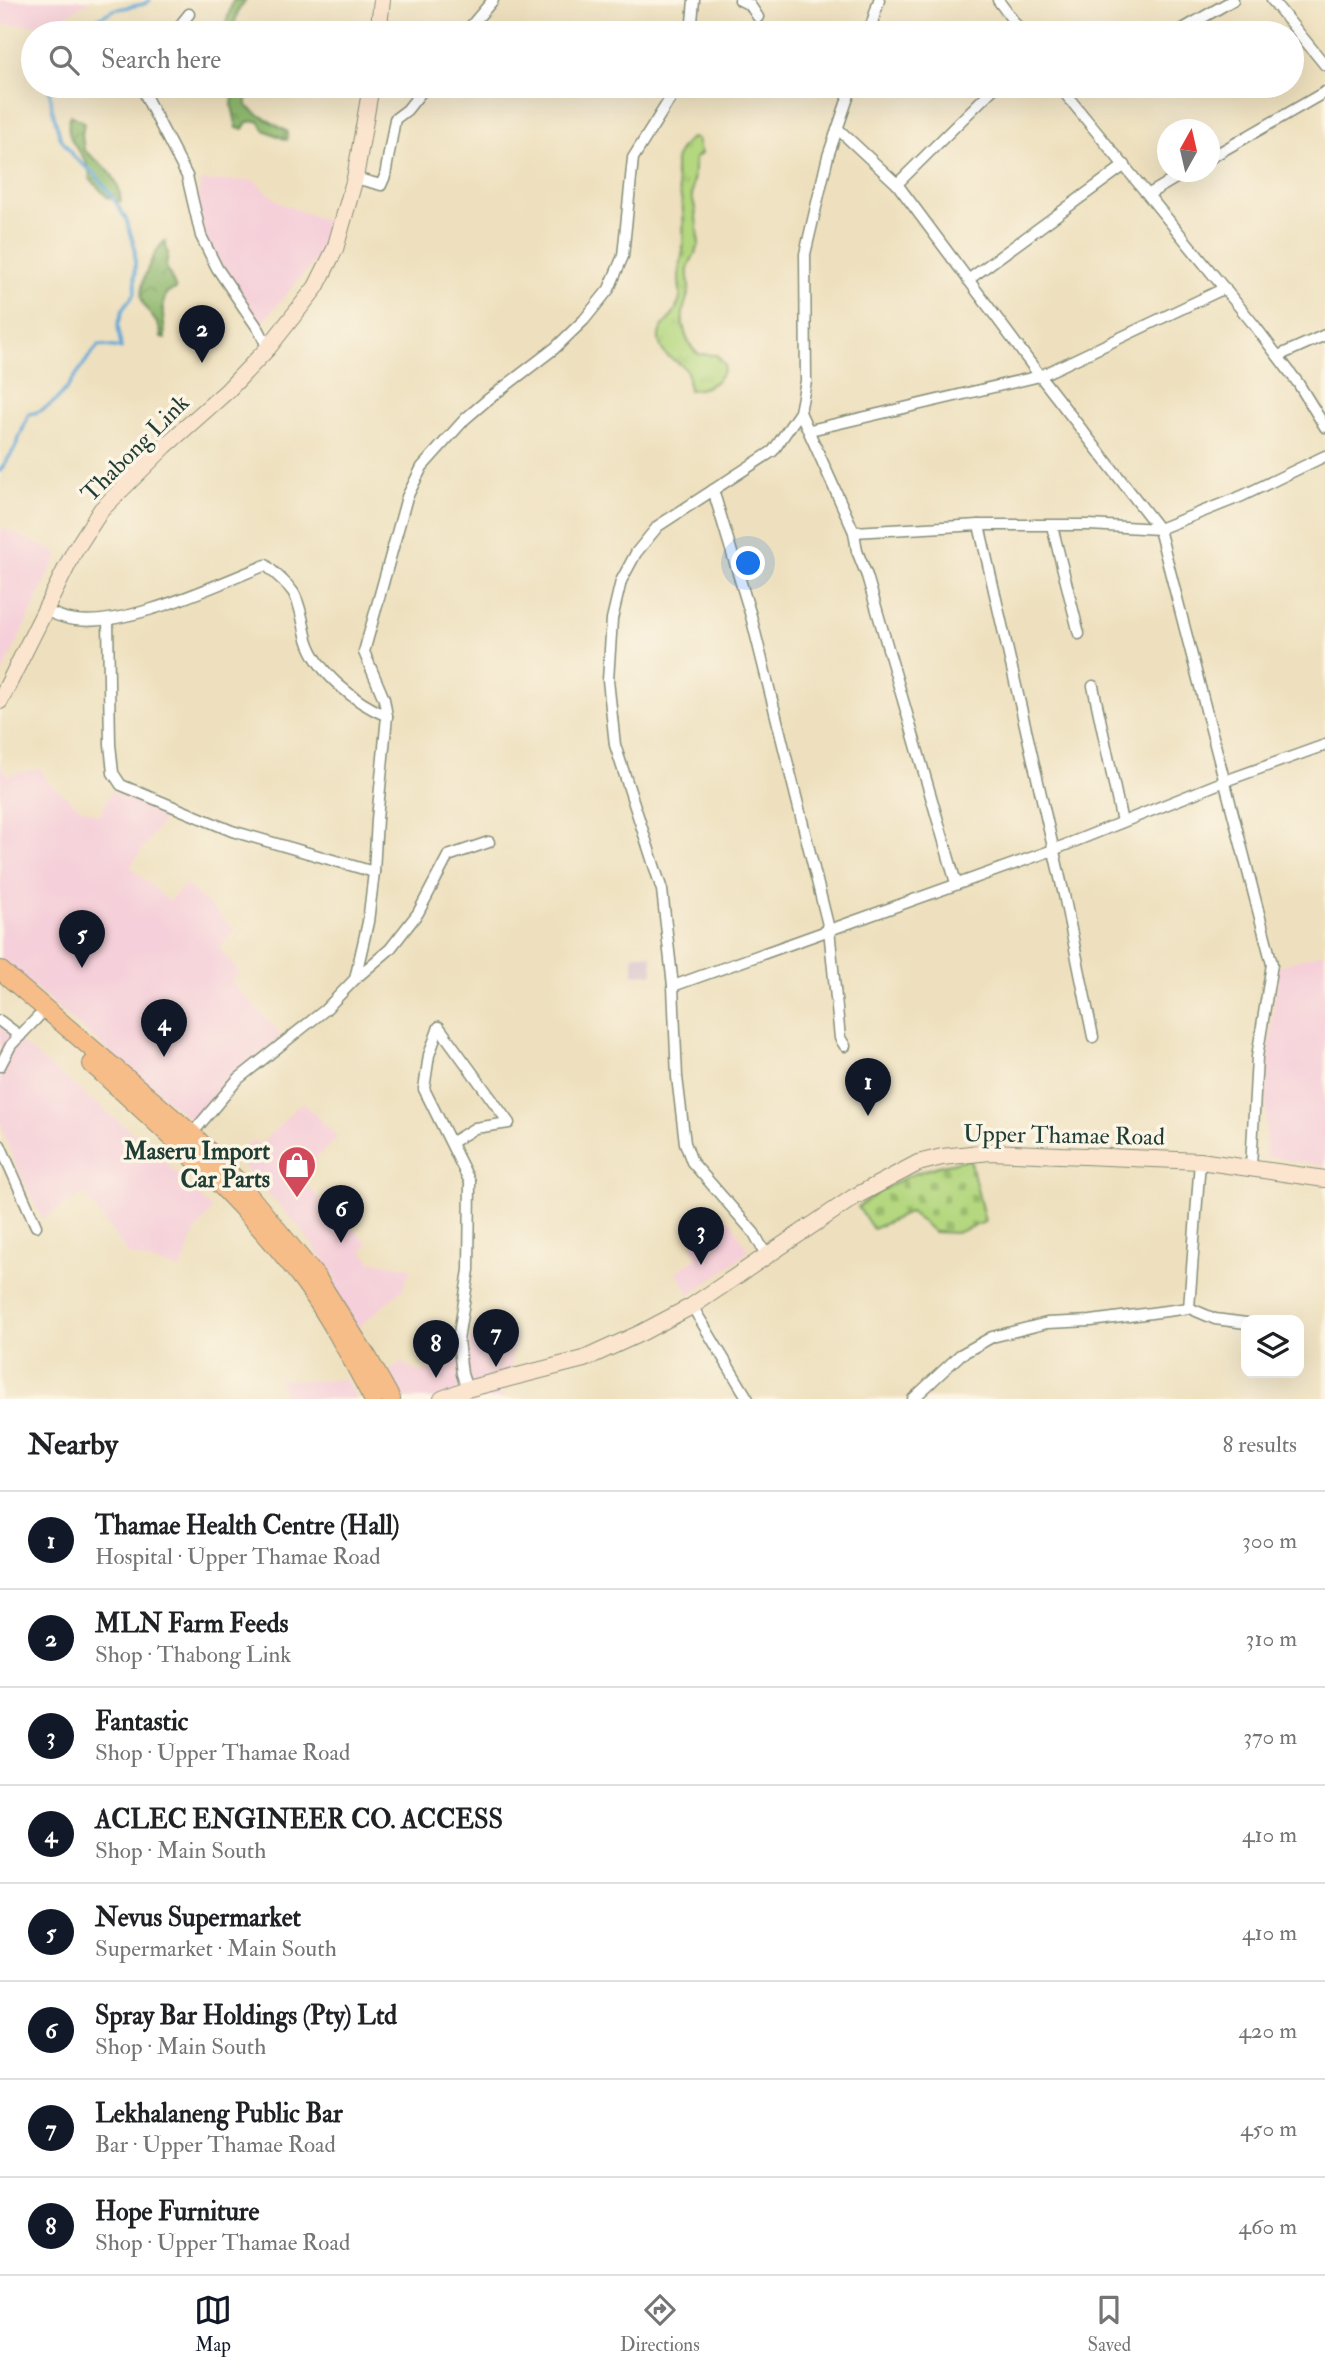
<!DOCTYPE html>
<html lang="en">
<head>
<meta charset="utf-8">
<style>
	body { margin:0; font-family:"IM FELL Double Pica",serif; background:#f6f6f6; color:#202124 }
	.controls { position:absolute; right:21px; bottom:21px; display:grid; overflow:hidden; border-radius:14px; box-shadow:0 7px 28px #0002 }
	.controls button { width:63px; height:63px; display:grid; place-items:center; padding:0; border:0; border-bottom:2px solid #e0e0e0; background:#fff; color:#202124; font:35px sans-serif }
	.compass { position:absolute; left:1157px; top:119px; width:63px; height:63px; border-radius:50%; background:#fff; box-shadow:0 7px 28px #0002; rotate:8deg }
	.you { position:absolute; left:749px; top:564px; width:24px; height:24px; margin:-18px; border:5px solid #fff; border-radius:50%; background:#1a73e8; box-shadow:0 0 0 10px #1a73e833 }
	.badge { display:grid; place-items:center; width:46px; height:46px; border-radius:50%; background:#111827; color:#fff; font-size:23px; font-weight:700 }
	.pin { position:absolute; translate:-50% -58px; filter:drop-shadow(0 2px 4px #0008) }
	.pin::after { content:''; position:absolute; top:37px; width:24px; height:21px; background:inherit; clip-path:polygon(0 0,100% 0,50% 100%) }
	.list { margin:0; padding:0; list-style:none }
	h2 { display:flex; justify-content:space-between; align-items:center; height:91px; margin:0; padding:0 28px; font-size:30px }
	h2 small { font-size:23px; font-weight:400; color:#757577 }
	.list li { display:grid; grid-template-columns:46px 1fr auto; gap:21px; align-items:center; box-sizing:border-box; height:98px; padding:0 28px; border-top:2px solid #e0e0e0 }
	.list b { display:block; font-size:26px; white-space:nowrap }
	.list p { margin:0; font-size:23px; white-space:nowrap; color:#757577 }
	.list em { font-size:23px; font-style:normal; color:#757577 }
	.icon { flex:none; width:38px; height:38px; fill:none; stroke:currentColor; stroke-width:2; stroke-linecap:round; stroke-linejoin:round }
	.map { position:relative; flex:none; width:1325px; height:1399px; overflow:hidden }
	.search { position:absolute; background:#fff; box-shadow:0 7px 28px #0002; left:21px; right:21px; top:21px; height:77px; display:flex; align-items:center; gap:18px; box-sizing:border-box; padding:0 24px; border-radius:38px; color:#757577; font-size:26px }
	.sheet { height:875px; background:#fff }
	nav { display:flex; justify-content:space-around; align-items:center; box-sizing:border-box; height:98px; border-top:2px solid #e0e0e0; background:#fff; font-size:19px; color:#757577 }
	nav a { display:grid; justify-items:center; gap:4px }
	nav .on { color:#111827 }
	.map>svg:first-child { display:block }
	.built { fill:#f5cfd9 }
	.industrial { fill:#d1bdcb }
	.grass { fill:url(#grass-tufts); stroke:#6a8a5a; stroke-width:2 }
	.forest { fill:url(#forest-crowns); stroke:#577a51; stroke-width:2 }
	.cemetery { fill:url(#cemetery-stones); stroke:#6a8a5a; stroke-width:2 }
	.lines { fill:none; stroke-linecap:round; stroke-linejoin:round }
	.stream { stroke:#5da6d5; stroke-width:3.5 }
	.street-casing { stroke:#868e79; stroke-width:13 }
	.secondary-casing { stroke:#868e79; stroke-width:18 }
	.primary-casing { stroke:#868e79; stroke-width:20 }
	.street { stroke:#fff; stroke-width:10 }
	.secondary { stroke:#fce5cf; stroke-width:16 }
	.primary { stroke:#f7bd88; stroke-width:18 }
	.labels { text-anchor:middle; stroke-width:7; stroke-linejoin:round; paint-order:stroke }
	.street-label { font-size:24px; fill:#1f3d34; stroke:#fcf5e5 }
	.poi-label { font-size:24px; font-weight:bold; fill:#1f3d34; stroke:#fcf5e5; text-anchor:end }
</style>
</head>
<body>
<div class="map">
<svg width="1325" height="1399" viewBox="0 0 1325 1399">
	<defs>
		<pattern id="grass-tufts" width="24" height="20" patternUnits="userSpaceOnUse" patternTransform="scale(1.75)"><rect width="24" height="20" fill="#b4d77f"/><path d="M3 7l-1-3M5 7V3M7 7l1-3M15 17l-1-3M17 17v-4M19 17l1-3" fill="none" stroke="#9ab96e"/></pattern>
		<pattern id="forest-crowns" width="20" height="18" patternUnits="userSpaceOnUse" patternTransform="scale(1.75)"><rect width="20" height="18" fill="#8fb86e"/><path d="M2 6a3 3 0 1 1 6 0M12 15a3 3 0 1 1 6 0" fill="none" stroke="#74975b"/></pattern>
		<pattern id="cemetery-stones" width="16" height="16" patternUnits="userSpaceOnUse" patternTransform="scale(1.75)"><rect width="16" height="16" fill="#b4d77f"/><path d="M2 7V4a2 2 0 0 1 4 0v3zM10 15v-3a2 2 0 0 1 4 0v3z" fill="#9ab96e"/></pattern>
	</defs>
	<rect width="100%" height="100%" fill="#fcf5e5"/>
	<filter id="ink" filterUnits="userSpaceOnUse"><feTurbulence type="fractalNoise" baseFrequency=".0143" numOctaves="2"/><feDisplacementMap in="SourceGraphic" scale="14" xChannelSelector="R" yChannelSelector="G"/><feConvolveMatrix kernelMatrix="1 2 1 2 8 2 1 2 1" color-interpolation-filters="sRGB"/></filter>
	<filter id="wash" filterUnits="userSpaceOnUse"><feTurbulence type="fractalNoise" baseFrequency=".00686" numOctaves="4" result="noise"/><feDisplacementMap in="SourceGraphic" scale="28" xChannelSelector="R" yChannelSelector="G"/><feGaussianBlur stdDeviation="1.57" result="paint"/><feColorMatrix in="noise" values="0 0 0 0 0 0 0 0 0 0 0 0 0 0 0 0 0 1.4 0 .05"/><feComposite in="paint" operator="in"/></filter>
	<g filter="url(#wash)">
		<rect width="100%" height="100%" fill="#eee0be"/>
		<g class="built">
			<path d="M 0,0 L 91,0 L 51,25 L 0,25 Z"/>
			<path d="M 253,180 L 282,204 L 329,222 L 316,259 L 261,324 L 208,246 L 197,211 L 200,181 Z"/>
			<path d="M 0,527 L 59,553 L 0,678 Z"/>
			<path d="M 0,763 L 7,775 L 41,768 L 48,782 L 81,808 L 100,816 L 111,791 L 166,816 L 130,867 L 169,901 L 186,884 L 236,930 L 219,948 L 240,973 L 231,981 L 282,1036 L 233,1077 L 194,1123 L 0,959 Z"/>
			<path d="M 1325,952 L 1325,1166 L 1265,1156 L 1267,1060 L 1279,966 Z"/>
			<path d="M 0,1026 L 148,1145 L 212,1209 L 194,1234 L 181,1270 L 129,1255 L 84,1194 L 42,1219 L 18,1170 L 4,1135 L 0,1118 Z"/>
			<path d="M 302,1102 L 338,1137 L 298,1175 L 320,1199 L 326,1211 L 332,1205 L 368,1244 L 362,1251 L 371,1261 L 412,1268 L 402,1290 L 356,1329 L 329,1285 L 337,1280 L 301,1229 L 235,1157 L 252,1140 L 260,1145 Z"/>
			<path d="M 730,1219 L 747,1249 L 747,1253 L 690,1295 L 676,1272 L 697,1257 L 691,1245 Z"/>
			<path d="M 450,1338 L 516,1338 L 511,1361 L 514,1372 L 500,1388 L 504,1399 L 407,1399 L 399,1397 L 385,1375 L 401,1363 L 419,1372 L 451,1367 Z"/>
			<path d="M 345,1378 L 356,1399 L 286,1399 L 278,1379 L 325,1381 Z"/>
		</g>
		<path class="industrial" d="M 633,954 L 652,955 L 653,974 L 633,975 Z"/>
		<path class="grass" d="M 691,138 L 697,139 L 701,154 L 695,158 L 692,197 L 695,208 L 699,244 C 697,254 689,260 688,270 C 687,277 690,284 689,292 C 688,297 685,302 684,308 C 680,323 686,344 698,354 L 717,355 L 725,365 C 721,383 707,389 689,390 C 687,384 690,376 686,370 C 679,359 661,360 659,339 C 658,325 669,323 674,312 C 684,295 679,294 679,277 C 679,268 682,259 683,250 C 683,237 684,224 683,212 C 682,184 661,162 691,138 Z"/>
		<g class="forest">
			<path d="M 233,0 L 246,0 L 238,11 L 232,33 L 223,33 Z"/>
			<path d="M 234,86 L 243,86 L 247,96 L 247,106 L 256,113 L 288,132 L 287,140 L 264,130 L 259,121 L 247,122 L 243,129 L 237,128 L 232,106 Z"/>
			<path d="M 70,115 L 84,122 L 82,135 L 84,150 C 103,166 119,173 121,202 L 107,197 L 90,179 C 89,148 62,149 70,115 Z"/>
			<path d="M 165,241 L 168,254 L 166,266 L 176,289 L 166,293 C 160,312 165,321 165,339 L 161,338 C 162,323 149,316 143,303 C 136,288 153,252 165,241 Z"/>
		</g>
		<path class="cemetery" d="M 970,1159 L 985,1222 L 956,1233 L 934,1232 L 910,1212 L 873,1229 L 858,1207 C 897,1177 923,1168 970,1159 Z"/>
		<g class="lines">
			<g class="stream">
				<path d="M 73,33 L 113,10 L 144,4 L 150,0"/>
				<path d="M 0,471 L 15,448 L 29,414 C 63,409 77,367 99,345 L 121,348 L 118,325 L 123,309 L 135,293 L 135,248 L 126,219 L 115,201 L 97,176 L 75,158 L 60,137 L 52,108 L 49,86"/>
			</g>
		</g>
	</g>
	<g filter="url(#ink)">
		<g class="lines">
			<defs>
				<g id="street">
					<path d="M 740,0 L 750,5 L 758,17"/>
					<path d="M 998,0 L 1022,33"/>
					<path d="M 1272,0 L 1325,65"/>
					<path d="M 174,33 L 189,14"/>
					<path d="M 465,33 L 493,0"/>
					<path d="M 691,33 L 694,0"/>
					<path d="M 869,33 L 879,0"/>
					<path d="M 1176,33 L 1233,0"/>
					<path d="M 142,86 L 148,101 L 187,176 L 201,236 L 217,268 L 259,330 L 268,348"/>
					<path d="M 1059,86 L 1255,326 L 1298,383 L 1325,427"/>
					<path d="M 838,129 L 897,184 L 1040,376 L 1159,529 L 1272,964 L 1257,1057 L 1251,1167"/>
					<path d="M 1210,158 L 1325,92"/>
					<path d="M 355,178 L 381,185 L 385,176 L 395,119 L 407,110 L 426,86"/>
					<path d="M 897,184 L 996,86"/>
					<path d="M 1149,194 L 1186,172"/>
					<path d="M 968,280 L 1125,165"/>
					<path d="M 1278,356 L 1325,335"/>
					<path d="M 800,412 L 854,532 L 857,551 L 867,576 L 956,883"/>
					<path d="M 810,430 L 1040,376 L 1225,288"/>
					<path d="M 713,490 L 751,616 L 829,929 L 840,1038 L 845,1046"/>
					<path d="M 979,525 L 1064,895 L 1093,1037"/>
					<path d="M 1052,526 L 1079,634"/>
					<path d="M 854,532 L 979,525 L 1089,525 L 1159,529 L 1242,496 L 1325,456"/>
					<path d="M 43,610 C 52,613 60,617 69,619 C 123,630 215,585 266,565 C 275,574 286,582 293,592 C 301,604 303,625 307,639 C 317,673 356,703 387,716"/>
					<path d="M 108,620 L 110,744 L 113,773 L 121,785 L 232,831 L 374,872"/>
					<path d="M 1093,686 L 1122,822"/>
					<path d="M 355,979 L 390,949 L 418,913 L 448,856 L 489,842"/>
					<path d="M 673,986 L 1053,850 L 1225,781 L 1325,745"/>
					<path d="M 0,1021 L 20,1036"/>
					<path d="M 439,1027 L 429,1055 L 424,1089 L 470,1182 L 469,1270 L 458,1340 L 462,1374 L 467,1389"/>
					<path d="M 439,1027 L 509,1123 L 475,1128 L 452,1142"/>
					<path d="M 0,1066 L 11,1045 L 38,1017"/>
					<path d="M 190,1136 L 238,1079 L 325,1010 L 355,979 L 368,922 L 374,872 L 377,819 L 387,716 L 384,699 L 364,652 L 407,497 L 422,467 L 465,419 L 486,401 L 555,348 L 584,320 L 609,289 L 623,256 L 633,158 L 678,86"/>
					<path d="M 0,1145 L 36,1226"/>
					<path d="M 766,1255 L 754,1233 L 692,1162 L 685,1143 L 677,1077 L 673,986 L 662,890 L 615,745 L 608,680 L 612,619 L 621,581 L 636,553 L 658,526 L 773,451 L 800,412 L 806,381 L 805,254 L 828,156 L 852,86"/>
					<path d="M 692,1306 L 748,1399"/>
					<path d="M 1189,1308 L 1200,1161"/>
					<path d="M 913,1399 L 960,1355 L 992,1337 L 1047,1323 L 1091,1321 L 1189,1308 L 1215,1319 L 1246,1323"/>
				</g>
				<g id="secondary">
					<path d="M 378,33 L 382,0"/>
					<path d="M 0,701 L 74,552 L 101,510 L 165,446 L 227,391 L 268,348 L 316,287 L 335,249 L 355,178 L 371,86"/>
					<path d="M 442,1399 L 467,1389 L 584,1359 L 641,1333 L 692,1306 L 854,1197 L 918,1163 L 942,1157 L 990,1152 L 1200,1161 L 1325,1179"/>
				</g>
				<g id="primary">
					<path d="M 0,970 L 192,1134 L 239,1183 L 317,1278 L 368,1358 L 391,1399"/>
					<path d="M 92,1064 C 167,1132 244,1201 305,1283 C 331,1319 352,1360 373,1399"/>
				</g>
			</defs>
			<use href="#street" class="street-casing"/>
			<use href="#secondary" class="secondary-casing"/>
			<use href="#primary" class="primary-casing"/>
			<use href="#street" class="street"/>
			<use href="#secondary" class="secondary"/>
			<use href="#primary" class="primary"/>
		</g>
	</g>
	<defs>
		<symbol id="shop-pin" viewBox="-11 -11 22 30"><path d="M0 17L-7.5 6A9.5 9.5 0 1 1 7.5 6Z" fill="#d1495b" stroke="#fcf5e5"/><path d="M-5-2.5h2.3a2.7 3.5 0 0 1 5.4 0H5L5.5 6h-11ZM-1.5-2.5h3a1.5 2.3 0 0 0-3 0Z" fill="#fff"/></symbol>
	</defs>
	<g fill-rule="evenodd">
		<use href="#shop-pin" x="275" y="1143" width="44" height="60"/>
	</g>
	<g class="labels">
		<g class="street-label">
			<text transform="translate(135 448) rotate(-45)" y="8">Thabong Link</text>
			<text transform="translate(1064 1135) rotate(1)" y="8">Upper Thamae Road</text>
		</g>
		<g class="poi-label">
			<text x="270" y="1159">Maseru Import<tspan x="270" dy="28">Car Parts</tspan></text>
		</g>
	</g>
</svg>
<div class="controls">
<button><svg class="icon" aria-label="layers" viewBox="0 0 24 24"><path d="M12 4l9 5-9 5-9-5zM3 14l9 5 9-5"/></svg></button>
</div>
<svg class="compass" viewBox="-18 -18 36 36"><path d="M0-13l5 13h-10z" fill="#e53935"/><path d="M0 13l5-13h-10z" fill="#757577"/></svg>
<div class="you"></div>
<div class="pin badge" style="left:868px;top:1116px">1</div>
<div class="pin badge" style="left:202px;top:363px">2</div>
<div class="pin badge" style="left:701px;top:1265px">3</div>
<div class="pin badge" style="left:164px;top:1057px">4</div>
<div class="pin badge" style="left:82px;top:968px">5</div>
<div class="pin badge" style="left:341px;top:1243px">6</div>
<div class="pin badge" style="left:496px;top:1367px">7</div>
<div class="pin badge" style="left:436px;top:1378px">8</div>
<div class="search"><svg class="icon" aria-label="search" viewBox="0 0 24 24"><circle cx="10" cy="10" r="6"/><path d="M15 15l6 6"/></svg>Search here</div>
</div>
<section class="sheet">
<h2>Nearby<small>8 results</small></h2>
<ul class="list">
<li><span class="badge">1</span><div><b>Thamae Health Centre (Hall)</b><p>Hospital · Upper Thamae Road</p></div><em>300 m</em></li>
<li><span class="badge">2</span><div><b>MLN Farm Feeds</b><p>Shop · Thabong Link</p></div><em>310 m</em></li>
<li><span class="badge">3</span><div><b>Fantastic</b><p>Shop · Upper Thamae Road</p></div><em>370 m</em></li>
<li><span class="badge">4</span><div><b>ACLEC ENGINEER CO. ACCESS</b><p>Shop · Main South</p></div><em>410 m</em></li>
<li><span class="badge">5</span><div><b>Nevus Supermarket</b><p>Supermarket · Main South</p></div><em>410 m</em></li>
<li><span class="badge">6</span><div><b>Spray Bar Holdings (Pty) Ltd</b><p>Shop · Main South</p></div><em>420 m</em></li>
<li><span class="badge">7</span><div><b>Lekhalaneng Public Bar</b><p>Bar · Upper Thamae Road</p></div><em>450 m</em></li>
<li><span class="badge">8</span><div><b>Hope Furniture</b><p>Shop · Upper Thamae Road</p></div><em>460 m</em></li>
</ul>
</section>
<nav>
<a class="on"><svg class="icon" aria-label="map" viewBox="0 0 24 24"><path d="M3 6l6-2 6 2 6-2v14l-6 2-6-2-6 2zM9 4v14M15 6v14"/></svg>Map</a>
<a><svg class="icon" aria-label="directions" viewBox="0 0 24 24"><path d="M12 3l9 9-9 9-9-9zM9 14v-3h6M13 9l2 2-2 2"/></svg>Directions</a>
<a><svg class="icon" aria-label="saved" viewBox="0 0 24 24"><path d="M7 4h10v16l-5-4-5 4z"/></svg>Saved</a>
</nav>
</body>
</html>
